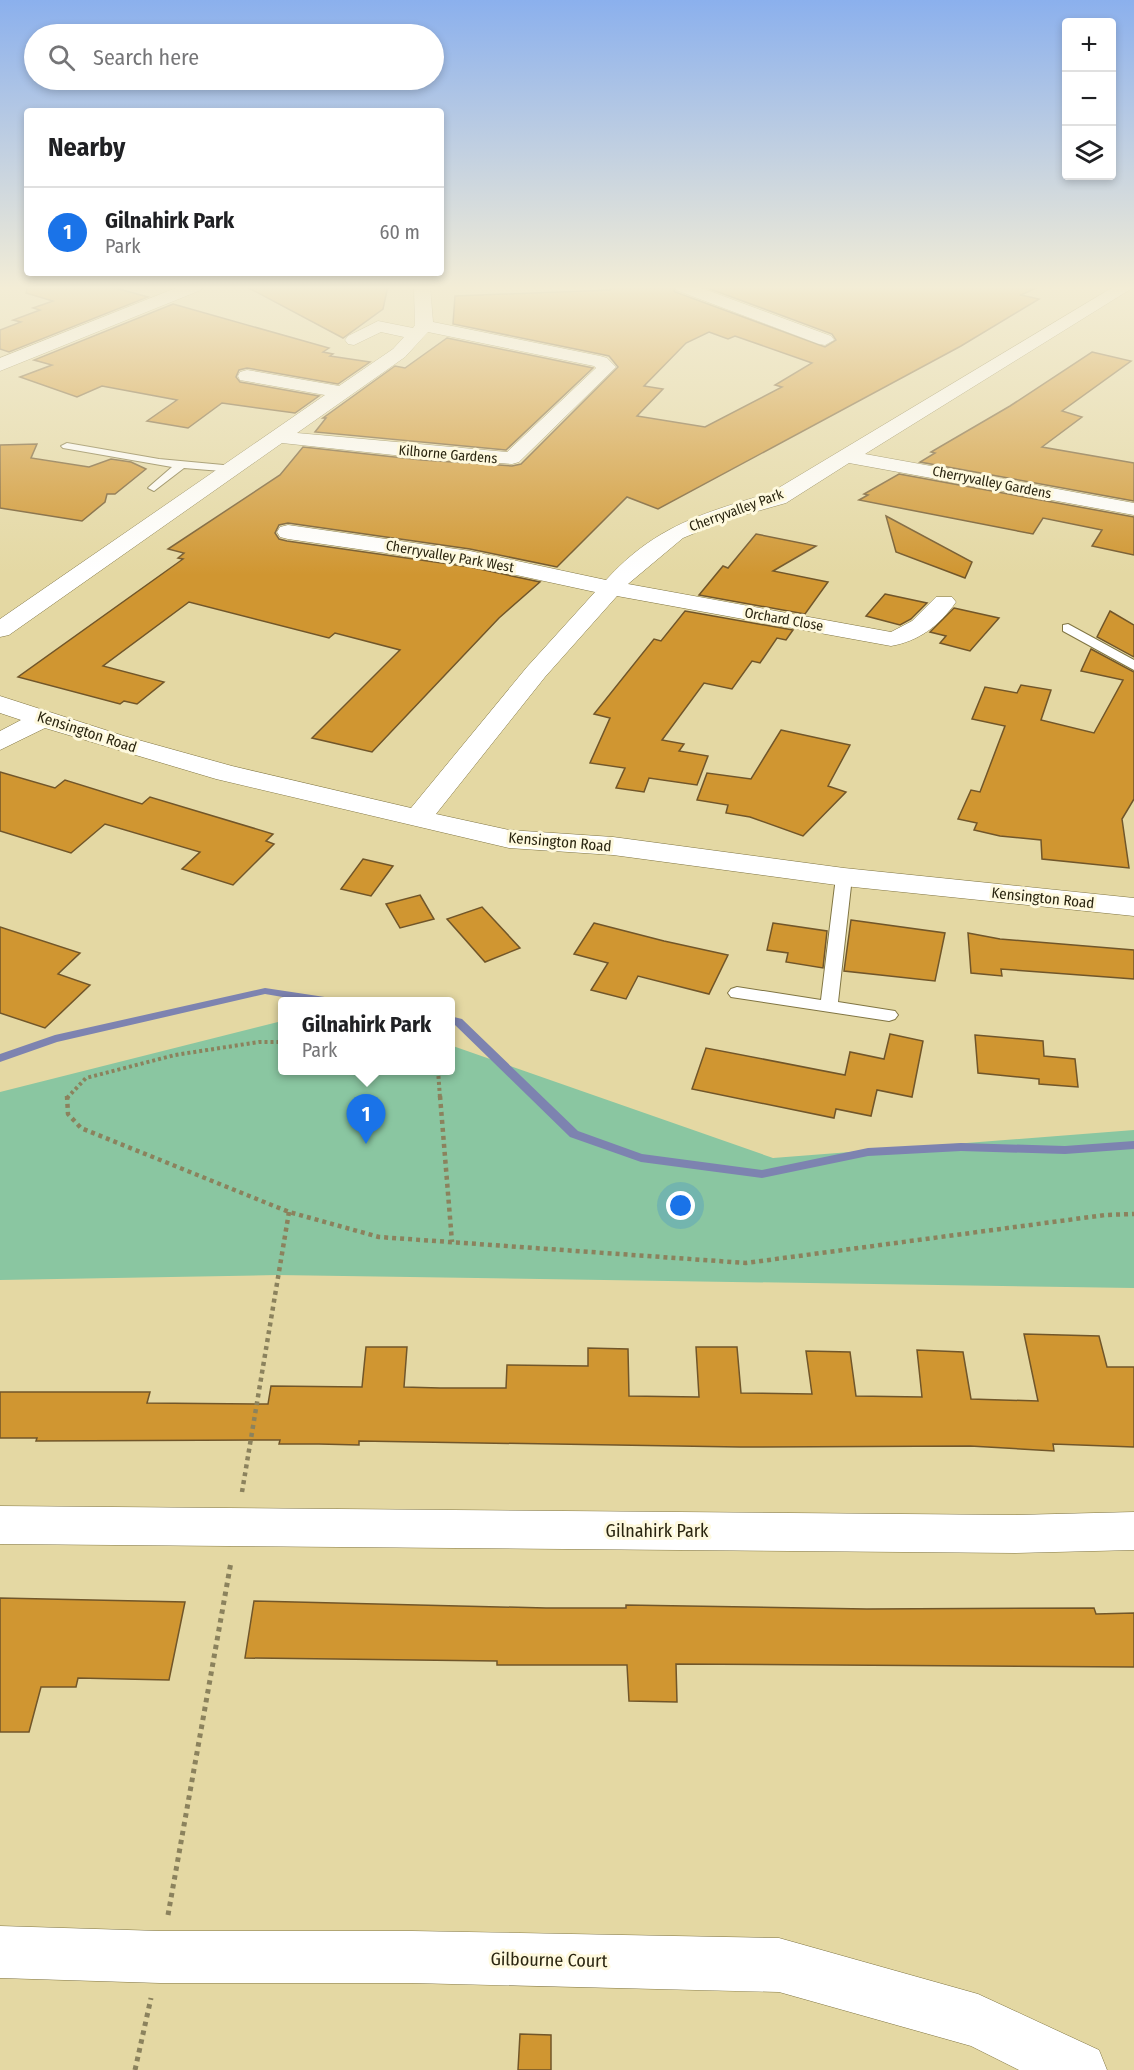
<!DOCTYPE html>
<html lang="en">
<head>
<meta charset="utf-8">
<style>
	body { margin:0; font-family:"Fira Sans Condensed",sans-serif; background:#f2f2f2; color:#202124 }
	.controls { position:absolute; right:18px; top:18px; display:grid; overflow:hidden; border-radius:6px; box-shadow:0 3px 9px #0003 }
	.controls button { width:54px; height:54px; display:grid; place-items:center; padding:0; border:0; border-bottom:2px solid #e0e0e0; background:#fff; color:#202124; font:30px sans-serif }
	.you { position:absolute; left:681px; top:1206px; width:21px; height:21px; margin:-15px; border:4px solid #fff; border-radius:50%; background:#1a73e8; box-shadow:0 0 0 9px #1a73e833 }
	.badge { display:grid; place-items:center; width:39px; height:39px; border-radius:50%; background:#1a73e8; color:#fff; font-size:20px; font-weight:700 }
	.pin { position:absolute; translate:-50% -50px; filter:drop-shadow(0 2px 3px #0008) }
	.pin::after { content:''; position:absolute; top:32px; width:21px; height:18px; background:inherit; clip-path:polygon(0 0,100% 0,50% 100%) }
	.popup { position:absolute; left:278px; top:997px; width:177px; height:78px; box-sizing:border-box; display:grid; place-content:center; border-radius:6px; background:#fff; filter:drop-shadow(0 2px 4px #0005); font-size:20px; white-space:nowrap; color:#757577 }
	.popup b { font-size:22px; color:#202124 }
	.popup::after { content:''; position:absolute; left:50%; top:100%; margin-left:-12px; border:12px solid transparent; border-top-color:#fff }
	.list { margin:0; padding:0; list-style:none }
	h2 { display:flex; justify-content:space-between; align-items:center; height:78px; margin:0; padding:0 24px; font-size:26px }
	h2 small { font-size:20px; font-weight:400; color:#757577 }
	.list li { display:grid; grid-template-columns:39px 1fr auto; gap:18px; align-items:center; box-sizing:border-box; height:90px; padding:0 24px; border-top:2px solid #e0e0e0 }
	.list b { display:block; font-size:22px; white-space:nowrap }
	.list p { margin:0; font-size:20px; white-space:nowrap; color:#757577 }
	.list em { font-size:20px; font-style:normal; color:#757577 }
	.icon { flex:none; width:33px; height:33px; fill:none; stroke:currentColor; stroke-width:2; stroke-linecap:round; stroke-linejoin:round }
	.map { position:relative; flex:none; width:1134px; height:2070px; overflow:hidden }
	.search { position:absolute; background:#fff; box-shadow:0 3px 9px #0003; left:24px; top:24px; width:420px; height:66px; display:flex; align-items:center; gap:15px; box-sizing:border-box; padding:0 21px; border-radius:33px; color:#757577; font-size:22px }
	.panel { position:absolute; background:#fff; box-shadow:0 3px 9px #0003; left:24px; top:108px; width:420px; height:168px; border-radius:6px }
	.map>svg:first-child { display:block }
	.green { fill:#8ac6a1 }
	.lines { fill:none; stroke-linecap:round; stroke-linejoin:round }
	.stream { fill:#7d83b0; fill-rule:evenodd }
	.building { fill:#d09631; stroke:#71562a; stroke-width:1.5; fill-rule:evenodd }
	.service-casing { stroke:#807543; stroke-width:2 }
	.minor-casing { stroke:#807543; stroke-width:1 }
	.path-far2 { stroke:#8b825d; stroke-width:4; stroke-dasharray:3 3; stroke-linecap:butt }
	.path-far1 { stroke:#8b825d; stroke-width:4.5; stroke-dasharray:4 4; stroke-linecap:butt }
	.path { stroke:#8b825d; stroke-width:5; stroke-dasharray:4.5 4.5; stroke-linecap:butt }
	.service { fill:#fff; fill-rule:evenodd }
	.minor { fill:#fff; fill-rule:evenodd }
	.labels { text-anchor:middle; stroke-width:6; stroke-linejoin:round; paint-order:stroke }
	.far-street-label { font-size:14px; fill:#2a2510; stroke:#fef9de }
	.street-label { font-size:15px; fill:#2a2510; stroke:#fef9de }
	.near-street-label { font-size:18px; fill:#2a2510; stroke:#fef9de }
</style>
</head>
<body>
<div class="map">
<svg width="1134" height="2070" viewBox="0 0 1134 2070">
	<rect width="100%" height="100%" fill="#e4d8a3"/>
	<path class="green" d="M 278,1022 L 282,1022 L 282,1070 L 450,1070 L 450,1045 L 773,1158 L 1134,1130 L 1134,1288 L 277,1275 L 0,1280 L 0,1092 Z"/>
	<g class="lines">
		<g class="stream">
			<path d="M 265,988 L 338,999 L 343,1002 L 312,1002 L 265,994 L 57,1042 L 0,1062 L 0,1054 L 55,1035 Z"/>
			<path d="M 450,1016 L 462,1019 L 578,1131 L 642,1154 L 762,1170 L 868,1148 L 961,1143 L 1065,1146 L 1134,1141 L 1134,1149 L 1065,1154 L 961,1151 L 868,1156 L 762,1178 L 641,1162 L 570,1137 L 454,1024 L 450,1022 Z"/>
		</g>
	</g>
	<g class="building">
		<path d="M 28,286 L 108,286 L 148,297 L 9,352 L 0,349 L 0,330 L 21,322 L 13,320 L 40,310 L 33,308 L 53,301 L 26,293 Z"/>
		<path d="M 245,286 L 388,286 L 383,309 L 343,338 Z"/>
		<path d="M 613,286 L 672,286 L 675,292 L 825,347 L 836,340 L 832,334 L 702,286 L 1040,286 L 1021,295 L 1039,299 L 961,346 L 658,509 L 627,497 L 557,567 L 470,549 L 288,523 L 279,525 L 275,533 L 279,539 L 287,541 L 470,567 L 540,582 L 499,618 L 372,752 L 312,738 L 400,650 L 335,633 L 329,638 L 189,602 L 103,666 L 164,682 L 137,704 L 124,701 L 120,704 L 18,677 L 183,559 L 178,558 L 184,553 L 168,549 L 280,475 L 303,447 L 422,460 L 512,466 L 521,464 L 618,367 L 609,356 L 600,354 L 453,324 L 455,296 L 610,290 ZM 709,332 L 728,339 L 735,336 L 812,363 L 775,385 L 782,387 L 705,427 L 637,416 L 663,389 L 644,386 L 686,343 Z"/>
		<path d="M 173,304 L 329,348 L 323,352 L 333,354 L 330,356 L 370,362 L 338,384 L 247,368 L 239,370 L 236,377 L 240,382 L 319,396 L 295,413 L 222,403 L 188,428 L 147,421 L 177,400 L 102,386 L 77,397 L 20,377 L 52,365 L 34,360 Z"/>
		<path d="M 447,338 L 593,368 L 506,450 L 315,432 L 326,418 L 323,418 L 395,366 L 405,368 Z"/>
		<path d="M 1092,352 L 1131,361 L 1062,411 L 1082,417 L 1042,447 L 1134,463 L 1134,501 L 920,462 L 935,453 L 931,452 L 1010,406 Z"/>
		<path d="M 37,444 L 31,458 L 89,467 L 111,459 L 131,462 L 146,469 L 115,494 L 107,494 L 105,502 L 82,521 L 0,508 L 0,445 Z"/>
		<path d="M 899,474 L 1134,517 L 1134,555 L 1092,546 L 1102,530 L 1043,518 L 1033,534 L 859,500 L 868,495 L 864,494 Z"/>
		<path d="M 886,516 L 972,562 L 965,578 L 896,552 Z"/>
		<path d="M 756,534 L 816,546 L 773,571 L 828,582 L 805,614 L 699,595 L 723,566 L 728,568 Z"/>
		<path d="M 885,594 L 927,603 L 911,619 L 900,625 L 866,616 Z"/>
		<path d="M 954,608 L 999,618 L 970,651 L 940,643 L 946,636 L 930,632 Z"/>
		<path d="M 685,611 L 793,630 L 786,640 L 777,638 L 760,663 L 752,661 L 732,689 L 704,683 L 662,740 L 684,744 L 679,751 L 708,756 L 697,785 L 649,778 L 644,792 L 616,788 L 625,768 L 590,763 L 610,718 L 594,714 L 654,639 L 661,641 Z"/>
		<path d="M 1110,611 L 1134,625 L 1134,657 L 1097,637 Z"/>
		<path d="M 1091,649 L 1134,672 L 1134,799 L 1122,819 L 1129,868 L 1042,859 L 1041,840 L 1000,836 L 974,830 L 977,823 L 958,819 L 971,790 L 980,792 L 1005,726 L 972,719 L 985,687 L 1017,693 L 1021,685 L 1051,690 L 1041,720 L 1094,733 L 1123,680 L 1081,671 Z"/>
		<path d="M 781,730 L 850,745 L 828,786 L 846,792 L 803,836 L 750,817 L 726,813 L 728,805 L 697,800 L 707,773 L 751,779 Z"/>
		<path d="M 0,772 L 55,788 L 65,780 L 142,804 L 150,797 L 273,834 L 266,841 L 274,844 L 233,885 L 182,869 L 200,852 L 105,824 L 71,853 L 0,831 Z"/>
		<path d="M 363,859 L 393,866 L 371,896 L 341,889 Z"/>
		<path d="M 420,895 L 434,919 L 400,928 L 386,904 Z"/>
		<path d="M 482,907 L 520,948 L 485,962 L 447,919 Z"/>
		<path d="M 851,920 L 945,933 L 935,981 L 844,971 Z"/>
		<path d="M 594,923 L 664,941 L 728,955 L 709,994 L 638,976 L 626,999 L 591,990 L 608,963 L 574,954 Z"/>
		<path d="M 773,923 L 827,931 L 823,968 L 786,962 L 788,953 L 767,950 Z"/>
		<path d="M 0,927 L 80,953 L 58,974 L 90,985 L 45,1028 L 0,1013 Z"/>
		<path d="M 968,933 L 1000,939 L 1134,950 L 1134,979 L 1001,969 L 1002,976 L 971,973 Z"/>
		<path d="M 890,1034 L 923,1041 L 912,1097 L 877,1090 L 871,1116 L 836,1109 L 834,1118 L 692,1089 L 706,1048 L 845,1075 L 850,1052 L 884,1059 Z"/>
		<path d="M 975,1035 L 1043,1041 L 1044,1056 L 1075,1059 L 1078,1087 L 1039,1084 L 1039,1079 L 978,1073 Z"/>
		<path d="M 1024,1334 L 1099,1336 L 1107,1367 L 1134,1367 L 1134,1447 L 1053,1444 L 1054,1451 L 970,1446 L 740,1447 L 359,1441 L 359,1445 L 319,1444 L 279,1444 L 280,1440 L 36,1441 L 37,1438 L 0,1438 L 0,1392 L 150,1392 L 147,1403 L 268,1404 L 271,1386 L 362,1387 L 366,1347 L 407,1347 L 404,1387 L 440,1388 L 506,1388 L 507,1365 L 588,1366 L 588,1348 L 628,1349 L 629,1396 L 699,1397 L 696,1347 L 737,1347 L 741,1393 L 812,1394 L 806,1351 L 850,1352 L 856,1396 L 922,1397 L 917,1350 L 963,1352 L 971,1399 L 1038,1401 Z"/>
		<path d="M 0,1598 L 185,1602 L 169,1680 L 78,1678 L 76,1687 L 41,1687 L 29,1732 L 0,1732 Z"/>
		<path d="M 254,1601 L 546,1608 L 626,1608 L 626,1605 L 867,1609 L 1094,1608 L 1096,1614 L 1134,1613 L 1134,1667 L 676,1664 L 677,1702 L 629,1701 L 627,1665 L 497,1665 L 497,1661 L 245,1658 Z"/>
		<path d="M 520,2034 L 551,2035 L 551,2070 L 518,2070 Z"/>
	</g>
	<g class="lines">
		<defs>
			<g id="service">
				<path d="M 67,443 L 159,459 L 234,466 L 240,469 L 234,472 L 184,468 L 154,491 L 148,488 L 150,486 L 172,467 L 63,448 L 61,446 Z"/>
				<path d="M 1068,624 L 1134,660 L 1134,670 L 1063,631 L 1063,625 Z"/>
				<path d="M 844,872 L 852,877 L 838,1002 L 895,1011 L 898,1015 L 895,1019 L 889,1021 L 731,997 L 728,993 L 731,989 L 737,987 L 821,1000 L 836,877 Z"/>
			</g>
			<g id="minor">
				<path d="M 181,286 L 203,286 L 201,290 L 0,371 L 0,358 Z"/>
				<path d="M 414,286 L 430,286 L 433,322 L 600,356 L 607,358 L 616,367 L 519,462 L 512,464 L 422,458 L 282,443 L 9,635 L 0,637 L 0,619 L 325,395 L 240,380 L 238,376 L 240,372 L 247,370 L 339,386 L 393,349 L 404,337 L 381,332 L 354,345 L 348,344 L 345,340 L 348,336 L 378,321 L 413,328 L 415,325 ZM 428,332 L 594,366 L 596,368 L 507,452 L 297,433 L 405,357 Z"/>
				<path d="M 674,286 L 696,286 L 831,336 L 834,340 L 825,345 L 819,344 L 676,290 Z"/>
				<path d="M 1115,286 L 1134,287 L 865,454 L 1134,503 L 1134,515 L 849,463 L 786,503 L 726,520 L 683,538 L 628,584 L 891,632 L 912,621 L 936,597 L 952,597 L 956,602 C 939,626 919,641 891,646 L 617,596 L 545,677 L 436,814 L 509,830 L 613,837 L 844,868 L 1134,898 L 1134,916 L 844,886 L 613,855 L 509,848 L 216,779 L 45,728 L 0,750 L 0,731 L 21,720 L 0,713 L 0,696 L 124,736 L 232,766 L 411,808 L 527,667 L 595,592 L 470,565 L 288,539 L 280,537 L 277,532 L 280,527 L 288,525 L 470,551 L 606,580 C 655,526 703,513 770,493 Z"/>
				<path d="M 0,1506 L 1015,1515 L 1134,1512 L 1134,1550 L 1015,1553 L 0,1544 Z"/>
				<path d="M 0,1926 L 160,1931 L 412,1931 L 779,1938 L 978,1994 L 1099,2050 L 1107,2070 L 1019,2070 L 971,2046 L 779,1992 L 412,1983 L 160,1983 L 0,1978 Z"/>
			</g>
		</defs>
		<use href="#service" class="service-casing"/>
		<use href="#minor" class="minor-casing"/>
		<g class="path-far2">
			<path d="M 438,1070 L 440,1098"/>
			<path d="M 67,1098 L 86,1078 L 175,1055 L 259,1042 L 282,1042"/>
		</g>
		<g class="path-far1">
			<path d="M 67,1096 L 68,1114 L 81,1128 L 289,1212 L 379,1237 L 746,1263 L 1105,1215 L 1134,1214"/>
			<path d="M 440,1096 L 452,1242"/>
			<path d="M 242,1492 L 289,1212"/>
		</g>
		<g class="path">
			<path d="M 168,1915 L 231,1562"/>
			<path d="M 135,2070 L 151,1998"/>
		</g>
		<use href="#service" class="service"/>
		<use href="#minor" class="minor"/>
	</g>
	<linearGradient id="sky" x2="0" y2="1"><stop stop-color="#8bb0ed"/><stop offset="0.5" stop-color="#f3edd6"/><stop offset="1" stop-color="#f3edd6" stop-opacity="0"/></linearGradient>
	<rect width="1134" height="575" fill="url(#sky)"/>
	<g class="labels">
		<g class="far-street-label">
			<text transform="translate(448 454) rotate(5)" y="5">Kilhorne Gardens</text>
			<text transform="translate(992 482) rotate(11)" y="5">Cherryvalley Gardens</text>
			<text transform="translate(736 510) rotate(-20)" y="5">Cherryvalley Park</text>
			<text transform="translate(450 556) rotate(10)" y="5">Cherryvalley Park West</text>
			<text transform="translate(784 619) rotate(10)" y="5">Orchard Close</text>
		</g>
		<g class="street-label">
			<text transform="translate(87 732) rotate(18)" y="5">Kensington Road</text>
			<text transform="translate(560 842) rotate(5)" y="5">Kensington Road</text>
			<text transform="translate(1043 898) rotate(6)" y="5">Kensington Road</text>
		</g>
		<g class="near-street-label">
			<text x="657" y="1537">Gilnahirk Park</text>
			<text transform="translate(549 1960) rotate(1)" y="6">Gilbourne Court</text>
		</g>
	</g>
</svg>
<div class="controls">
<button>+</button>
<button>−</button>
<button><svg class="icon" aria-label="layers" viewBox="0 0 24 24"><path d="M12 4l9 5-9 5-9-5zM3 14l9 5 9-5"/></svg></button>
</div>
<div class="you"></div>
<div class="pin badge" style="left:366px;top:1144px">1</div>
<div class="popup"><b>Gilnahirk Park</b>Park</div>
<div class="search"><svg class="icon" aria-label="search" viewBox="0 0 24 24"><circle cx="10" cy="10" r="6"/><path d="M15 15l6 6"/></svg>Search here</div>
<section class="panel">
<h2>Nearby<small></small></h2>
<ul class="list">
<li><span class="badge">1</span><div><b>Gilnahirk Park</b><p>Park</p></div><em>60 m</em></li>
</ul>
</section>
</div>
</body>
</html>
